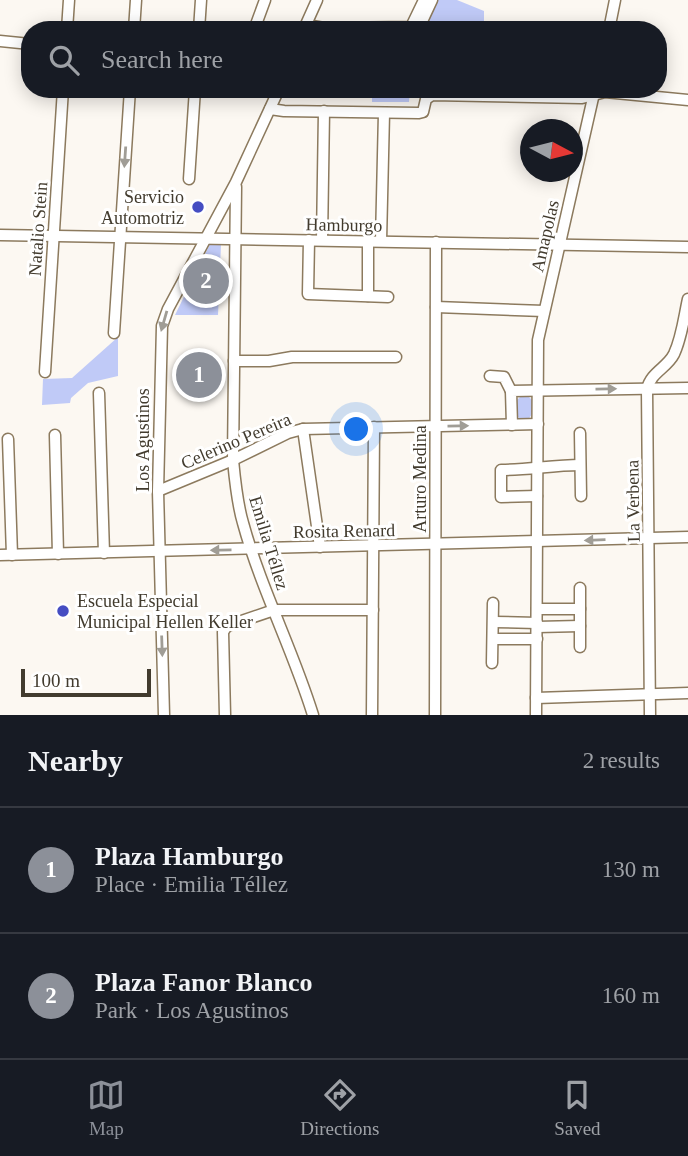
<!DOCTYPE html>
<html lang="en">
<head>
<meta charset="utf-8">
<style>
	body { margin:0; font-family:"Times New Roman",serif; background:#242831; color:#f1f3f6 }
	.compass { position:absolute; left:520px; top:119px; width:63px; height:63px; border-radius:50%; background:#171b24; box-shadow:0 4px 18px #0003; rotate:97deg }
	.scale { position:absolute; left:21px; bottom:18px; width:130px; box-sizing:border-box; padding-left:7px; border:4px solid #423b2e; border-top:0; font-size:19px; line-height:24px; white-space:nowrap; color:#423b2e; -webkit-text-stroke:5px #fff; paint-order:stroke }
	.you { position:absolute; left:357px; top:430px; width:24px; height:24px; margin:-18px; border:5px solid #fff; border-radius:50%; background:#1a73e8; box-shadow:0 0 0 10px #1a73e833 }
	.badge { display:grid; place-items:center; width:46px; height:46px; border-radius:50%; background:#8c9099; color:#fff; font-size:23px; font-weight:700 }
	.pin { position:absolute; translate:-50% -50%; border:4px solid #fff; box-shadow:0 2px 7px #0006 }
	.list { margin:0; padding:0; list-style:none }
	h2 { display:flex; justify-content:space-between; align-items:center; height:91px; margin:0; padding:0 28px; font-size:30px }
	h2 small { font-size:23px; font-weight:400; color:#9ea1a6 }
	.list li { display:grid; grid-template-columns:46px 1fr auto; gap:21px; align-items:center; box-sizing:border-box; height:126px; padding:0 28px; border-top:2px solid #363941 }
	.list b { display:block; font-size:26px; white-space:nowrap }
	.list p { margin:0; font-size:23px; white-space:nowrap; color:#9ea1a6 }
	.list em { font-size:23px; font-style:normal; color:#9ea1a6 }
	.icon { flex:none; width:38px; height:38px; fill:none; stroke:currentColor; stroke-width:2; stroke-linecap:round; stroke-linejoin:round }
	.map { position:relative; flex:none; width:688px; height:715px; overflow:hidden }
	.search { position:absolute; background:#171b24; box-shadow:0 4px 18px #0003; left:21px; right:21px; top:21px; height:77px; display:flex; align-items:center; gap:18px; box-sizing:border-box; padding:0 24px; border-radius:28px; color:#9ea1a6; font-size:26px }
	.sheet { height:343px; background:#171b24 }
	nav { display:flex; justify-content:space-around; align-items:center; box-sizing:border-box; height:98px; border-top:2px solid #363941; background:#171b24; font-size:19px; color:#9ea1a6 }
	nav a { display:grid; justify-items:center; gap:4px }
	nav .on { color:#8c9099 }
	.map>svg:first-child { display:block }
	.green { fill:#c0caf7 }
	.lines { fill:none; stroke-linecap:round; stroke-linejoin:round }
	.minor-casing { stroke:#8c7a5e; stroke-width:13 }
	.minor { stroke:#fff; stroke-width:10 }
	.oneway { fill:#a09d96 }
	.poi-dot { fill:#454dc2; stroke:#fff; stroke-width:2.5 }
	.labels { text-anchor:middle; stroke-width:6; stroke-linejoin:round; paint-order:stroke }
	.poi-label { font-size:18px; fill:#423b2e; stroke:#fff; text-anchor:end }
	.street-label { font-size:18px; fill:#423b2e; stroke:#fff }
</style>
</head>
<body>
<div class="map">
<svg width="688" height="715" viewBox="0 0 688 715">
	<rect width="100%" height="100%" fill="#fcf8f2"/>
	<g class="green">
		<path d="M 434,0 L 457,0 L 484,11 L 484,30 L 422,30 Z"/>
		<path d="M 372,89 L 410,89 L 409,102 L 372,102 Z"/>
		<path d="M 210,244 L 221,244 L 218,315 L 175,315 Z"/>
		<path d="M 118,337 L 118,376 L 88,383 L 71,398 L 70,403 L 42,405 L 43,379 L 72,378 Z"/>
		<path d="M 522,395 L 527,395 L 532,400 L 532,414 L 528,420 L 520,419 L 516,415 L 516,401 Z"/>
	</g>
	<g class="lines">
		<defs>
			<g id="minor">
				<path d="M 306,25 L 324,28 L 411,27 L 424,0"/>
				<path d="M 304,29 L 317,0"/>
				<path d="M 67,30 L 69,0"/>
				<path d="M 134,30 L 136,0"/>
				<path d="M 199,30 L 201,0"/>
				<path d="M 254,30 L 265,0"/>
				<path d="M 418,30 L 432,0"/>
				<path d="M 609,30 L 615,0"/>
				<path d="M 0,41 L 30,44"/>
				<path d="M 270,109 L 284,111 L 419,113 L 423,112 L 426,99 L 432,95 L 582,98 L 605,92 L 688,100"/>
				<path d="M 189,179 L 195,89"/>
				<path d="M 236,187 L 233,460 C 235,481 237,503 243,523 C 261,589 293,650 313,715"/>
				<path d="M 0,235 L 688,247"/>
				<path d="M 309,240 L 308,294 L 388,297"/>
				<path d="M 322,240 L 324,111"/>
				<path d="M 368,241 L 368,296"/>
				<path d="M 381,241 L 384,113"/>
				<path d="M 436,307 L 544,311"/>
				<path d="M 114,333 L 130,89"/>
				<path d="M 234,361 L 269,361 L 292,357 L 396,357"/>
				<path d="M 45,372 L 63,89"/>
				<path d="M 490,376 L 504,377 L 511,391"/>
				<path d="M 99,393 L 104,553"/>
				<path d="M 512,425 L 511,391 L 688,388"/>
				<path d="M 303,429 L 320,547"/>
				<path d="M 580,433 L 581,496"/>
				<path d="M 55,435 L 58,554"/>
				<path d="M 8,439 L 12,555"/>
				<path d="M 158,491 L 233,460 L 288,433 L 303,429 L 538,424"/>
				<path d="M 537,496 L 501,497 L 501,470 C 528,470 553,465 580,465"/>
				<path d="M 0,555 L 688,537"/>
				<path d="M 537,609 L 580,609"/>
				<path d="M 494,622 L 537,623"/>
				<path d="M 537,627 L 580,626"/>
				<path d="M 493,639 L 537,639"/>
				<path d="M 580,647 L 580,588"/>
				<path d="M 492,663 L 493,603"/>
				<path d="M 536,698 L 688,693"/>
				<path d="M 164,715 L 158,491 L 162,326 L 168,309 L 236,182 L 279,89"/>
				<path d="M 225,715 L 223,632 L 227,626 L 274,610 L 373,610"/>
				<path d="M 372,715 L 374,427"/>
				<path d="M 435,715 L 436,242"/>
				<path d="M 536,715 L 538,340 L 595,89"/>
				<path d="M 650,715 L 647,389 C 651,372 667,368 674,354 C 682,337 684,317 688,299"/>
			</g>
		</defs>
		<use href="#minor" class="minor-casing"/>
		<use href="#minor" class="minor"/>
	</g>
	<defs><path id="oneway-solid" d="M-6-.8H1V-3.2L6.5 0L1 3.2V.8H-6Z" transform="scale(1.75)"/></defs>
	<g class="oneway">
		<use href="#oneway-solid" transform="translate(125 157) rotate(94)"/>
		<use href="#oneway-solid" transform="translate(164 321) rotate(106)"/>
		<use href="#oneway-solid" transform="translate(606 389) rotate(-1)"/>
		<use href="#oneway-solid" transform="translate(458 426) rotate(-1)"/>
		<use href="#oneway-solid" transform="translate(595 540) rotate(178)"/>
		<use href="#oneway-solid" transform="translate(221 550) rotate(179)"/>
		<use href="#oneway-solid" transform="translate(162 646) rotate(88)"/>
	</g>
	<g class="poi-dot">
		<circle cx="198" cy="207" r="7"/>
		<circle cx="63" cy="611" r="7"/>
	</g>
	<g class="labels">
		<g class="poi-label">
			<text x="184" y="203">Servicio<tspan x="184" dy="21">Automotriz</tspan></text>
			<text x="77" y="607" text-anchor="start">Escuela Especial<tspan x="77" dy="21">Municipal Hellen Keller</tspan></text>
		</g>
		<g class="street-label">
			<text transform="translate(344 225) rotate(1)" y="6">Hamburgo</text>
			<text transform="translate(38 229) rotate(-86)" y="6">Natalio Stein</text>
			<text transform="translate(545 236) rotate(-77)" y="6">Amapolas</text>
			<text transform="translate(143 440) rotate(-90)" y="6">Los Agustinos</text>
			<text transform="translate(236 441) rotate(-23)" y="6">Celerino Pereira</text>
			<text transform="translate(420 479) rotate(-90)" y="6">Arturo Medina</text>
			<text transform="translate(633 501) rotate(-91)" y="6">La Verbena</text>
			<text transform="translate(344 531) rotate(-1)" y="6">Rosita Renard</text>
			<text transform="translate(269 543) rotate(73)" y="6">Emilia Téllez</text>
		</g>
	</g>
</svg>
<svg class="compass" viewBox="-18 -18 36 36"><path d="M0-13l5 13h-10z" fill="#e53935"/><path d="M0 13l5-13h-10z" fill="#9ea1a6"/></svg>
<div class="scale">100 m</div>
<div class="you"></div>
<div class="pin badge" style="left:199px;top:375px">1</div>
<div class="pin badge" style="left:206px;top:281px">2</div>
<div class="search"><svg class="icon" aria-label="search" viewBox="0 0 24 24"><circle cx="10" cy="10" r="6"/><path d="M15 15l6 6"/></svg>Search here</div>
</div>
<section class="sheet">
<h2>Nearby<small>2 results</small></h2>
<ul class="list">
<li><span class="badge">1</span><div><b>Plaza Hamburgo</b><p>Place · Emilia Téllez</p></div><em>130 m</em></li>
<li><span class="badge">2</span><div><b>Plaza Fanor Blanco</b><p>Park · Los Agustinos</p></div><em>160 m</em></li>
</ul>
</section>
<nav>
<a class="on"><svg class="icon" aria-label="map" viewBox="0 0 24 24"><path d="M3 6l6-2 6 2 6-2v14l-6 2-6-2-6 2zM9 4v14M15 6v14"/></svg>Map</a>
<a><svg class="icon" aria-label="directions" viewBox="0 0 24 24"><path d="M12 3l9 9-9 9-9-9zM9 14v-3h6M13 9l2 2-2 2"/></svg>Directions</a>
<a><svg class="icon" aria-label="saved" viewBox="0 0 24 24"><path d="M7 4h10v16l-5-4-5 4z"/></svg>Saved</a>
</nav>
</body>
</html>
